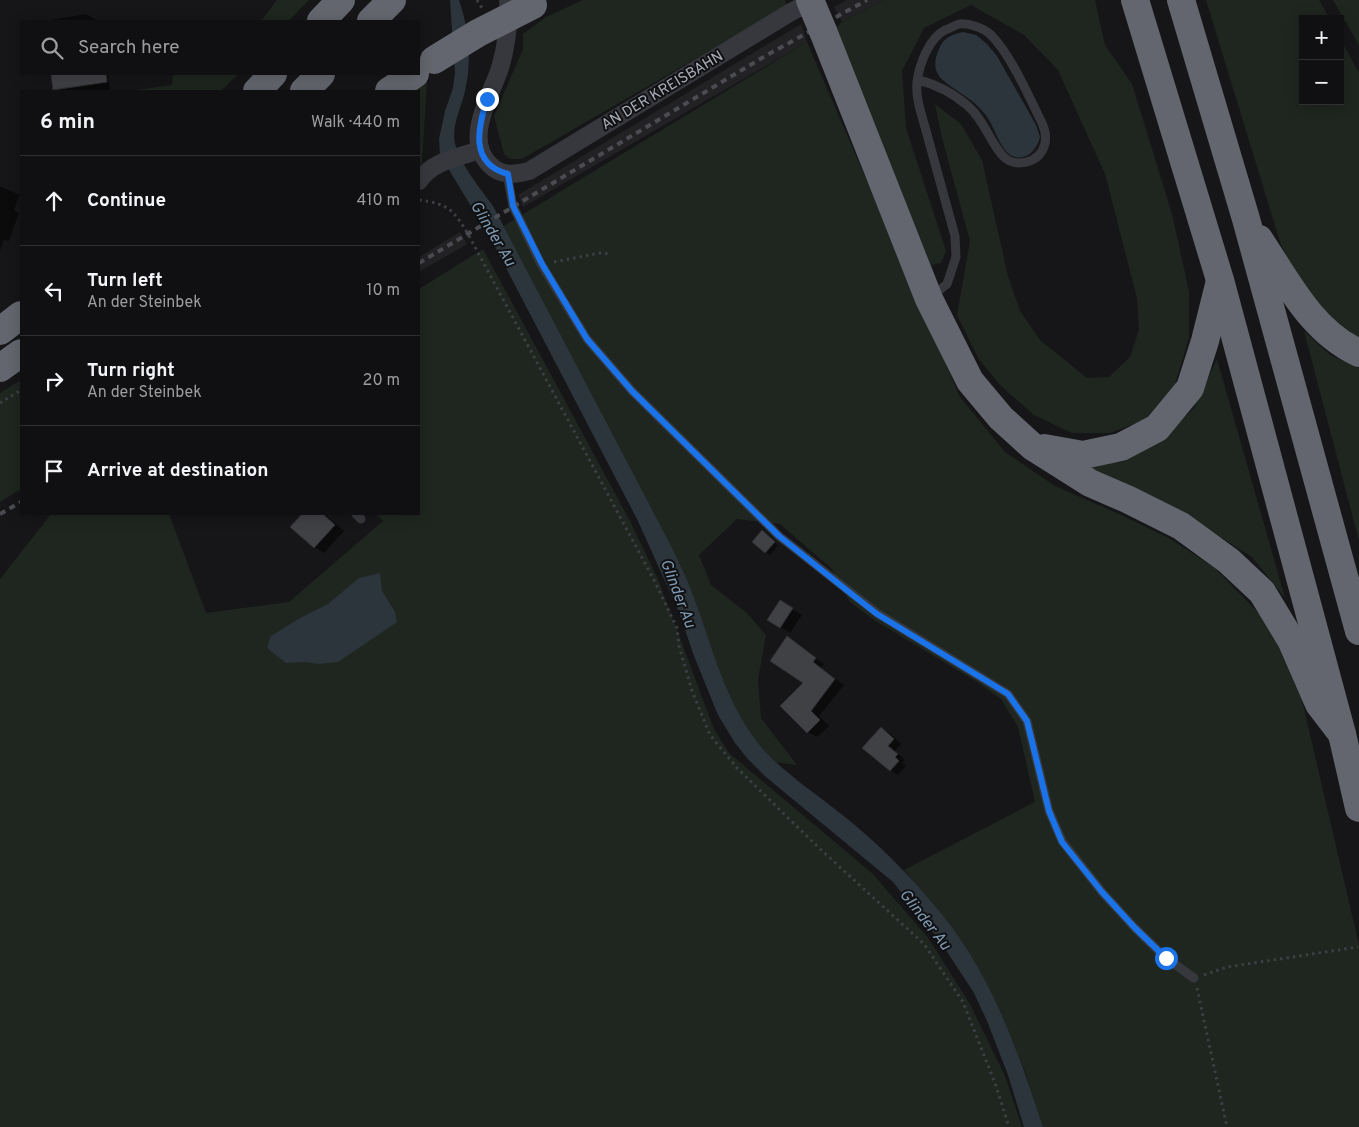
<!DOCTYPE html>
<html lang="en">
<head>
<meta charset="utf-8">
<style>
	body { margin:0; font-family:Overpass,sans-serif; background:#19191b; color:#f1f3f6 }
	.controls { position:absolute; right:15px; top:15px; display:grid; overflow:hidden; border-radius:0px; box-shadow:0 2px 12px #0003 }
	.controls button { width:45px; height:45px; display:grid; place-items:center; padding:0; border:0; border-bottom:1px solid #303032; background:#101012; color:#f1f3f6; font:25px sans-serif }
	.stop { position:absolute; width:15px; height:15px; margin:-11px; border:4px solid #1a73e8; border-radius:50%; background:#fff }
	.stop.end { background:#1a73e8; border-color:#fff; box-shadow:0 1px 5px #0008 }
	.list { margin:0; padding:0; list-style:none }
	h2 { display:flex; justify-content:space-between; align-items:center; height:65px; margin:0; padding:0 20px; font-size:21px }
	h2 small { font-size:16px; font-weight:400; color:#9c9d9f }
	.list li { display:grid; grid-template-columns:32px 1fr auto; gap:15px; align-items:center; box-sizing:border-box; height:90px; padding:0 20px; border-top:1px solid #303032 }
	.list b { display:block; font-size:19px; white-space:nowrap }
	.list p { margin:0; font-size:16px; white-space:nowrap; color:#9c9d9f }
	.list em { font-size:16px; font-style:normal; color:#9c9d9f }
	.icon { flex:none; width:28px; height:28px; fill:none; stroke:currentColor; stroke-width:2; stroke-linecap:round; stroke-linejoin:round }
	.map { position:relative; flex:none; width:1359px; height:1127px; overflow:hidden }
	.search { position:absolute; background:#101012; box-shadow:0 2px 12px #0003; left:20px; top:20px; width:400px; height:55px; display:flex; align-items:center; gap:12px; box-sizing:border-box; padding:0 18px; border-radius:0px; color:#9c9d9f; font-size:19px }
	.panel { position:absolute; background:#101012; box-shadow:0 2px 12px #0003; left:20px; top:90px; width:400px; height:425px; border-radius:0px }
	.map>svg:first-child { display:block }
	.built { fill:#222225 }
	.green { fill:#1e261f }
	.water { fill:#2c353c }
	.shadow { fill:#0007 }
	.building { fill:#404145; stroke:#303034 }
	.lines { fill:none; stroke-linecap:round; stroke-linejoin:round }
	.path { stroke:#3d3f44; stroke-width:3; stroke-dasharray:2.5 4; stroke-linecap:butt }
	.lane { stroke:#37383d; stroke-width:9 }
	.street { stroke:#37383d; stroke-width:18 }
	.highway { stroke:#63666e; stroke-width:28 }
	.rail { stroke:#4a4c52; stroke-width:4; stroke-dasharray:6 5; stroke-linecap:butt }
	.highway-bridge { stroke:#63666e; stroke-width:28 }
	.route { stroke:#1a73e8; stroke-width:6 }
	.labels { text-anchor:middle; stroke-width:4; stroke-linejoin:round; paint-order:stroke }
	.street-label { font-size:15px; fill:#a8adb8; stroke:#111113 }
	.water-label { font-size:16px; font-style:italic; fill:#7f9bb3; stroke:#111113 }
</style>
</head>
<body>
<div class="map">
<svg width="1359" height="1127" viewBox="0 0 1359 1127">
	<rect width="100%" height="100%" fill="#161618"/>
	<g class="built">
		<path d="M 847,0 L 884,0 L 842,22 L 834,7 Z"/>
		<path d="M 801,24 L 807,42 L 523,207 L 518,195 Z"/>
		<path d="M 460,232 L 467,244 L 419,272 L 419,257 Z"/>
	</g>
	<g class="green">
		<path d="M 277,0 L 309,0 L 288,21 L 261,21 Z"/>
		<path d="M 583,0 L 785,0 L 787,6 L 522,159 L 510,159 L 504,154 L 494,116 L 523,49 L 523,34 L 546,17 Z"/>
		<path d="M 884,0 L 1095,0 L 1105,45 L 1132,84 L 1172,214 L 1189,291 L 1189,338 L 1175,384 L 1145,420 L 1110,433 L 1072,433 L 1034,415 L 1001,386 L 978,358 L 957,315 L 970,241 L 942,138 L 935,104 L 961,124 L 982,160 L 1008,276 L 1020,311 L 1040,340 L 1087,378 L 1109,377 L 1130,357 L 1139,329 L 1137,298 L 1105,174 L 1058,70 L 1024,35 L 971,5 L 924,28 L 902,71 L 906,128 L 946,251 L 941,263 L 931,265 L 835,29 L 842,22 Z"/>
		<path d="M 1206,0 L 1319,0 L 1330,19 L 1303,19 L 1303,101 L 1340,101 L 1340,38 L 1359,73 L 1359,341 L 1329,321 L 1290,265 L 1280,242 Z"/>
		<path d="M 1333,0 L 1359,0 L 1359,45 Z"/>
		<path d="M 807,42 L 960,397 L 1005,452 L 1055,486 L 1119,514 L 1169,538 L 1215,568 L 1268,623 L 1302,700 L 1359,945 L 1359,1127 L 1043,1127 L 1025,1072 L 1004,1020 L 981,973 L 935,906 L 904,870 L 1035,802 L 1018,727 L 1001,699 L 977,682 L 874,620 L 850,602 L 832,569 L 780,524 L 737,519 L 699,555 L 711,585 L 747,613 L 766,635 L 758,680 L 761,718 L 797,765 L 773,762 L 739,729 L 699,623 L 502,227 Z"/>
		<path d="M 173,74 L 238,74 L 221,91 L 129,91 L 172,85 Z"/>
		<path d="M 427,81 L 422,162 L 419,168 L 419,91 L 412,91 Z"/>
		<path d="M 483,249 L 630,521 L 658,579 L 714,729 L 729,753 L 873,874 L 929,939 L 970,1004 L 1005,1076 L 1022,1127 L 0,1127 L 0,579 L 51,514 L 169,514 L 206,613 L 289,602 L 383,521 L 376,514 L 419,514 L 419,289 Z"/>
		<path d="M 1304,331 L 1330,355 L 1359,368 L 1359,541 Z"/>
		<path d="M 1217,359 L 1285,598 L 1252,557 L 1212,532 L 1080,466 L 1123,462 L 1161,441 L 1194,408 Z"/>
		<path d="M 21,380 L 21,489 L 0,502 L 0,393 Z"/>
	</g>
	<g class="water">
		<path d="M 450,0 L 459,0 C 469,29 472,61 465,91 C 461,108 451,127 455,144 C 462,167 479,187 493,206 L 671,546 C 679,563 688,580 694,598 C 713,649 724,698 757,742 C 768,757 784,769 798,781 C 823,800 849,819 872,840 C 914,879 954,923 981,973 C 1008,1022 1026,1075 1043,1127 L 1024,1127 L 1008,1075 L 987,1021 L 974,993 L 940,941 L 893,882 L 766,777 L 747,758 L 735,743 L 718,715 L 694,656 L 679,612 L 637,519 L 492,241 L 440,155 L 439,139 L 445,111 L 453,88 L 455,73 Z"/>
		<path d="M 963,32 L 976,35 L 987,44 L 997,56 L 1036,125 L 1040,137 C 1037,149 1027,162 1012,156 C 1000,150 994,125 985,114 C 979,107 973,101 965,96 C 946,82 927,76 939,49 C 944,37 951,35 963,32 Z"/>
		<path d="M 380,573 L 382,591 L 395,612 L 397,622 L 338,662 L 318,664 L 305,662 L 286,663 L 267,648 L 271,636 L 300,618 L 328,604 L 359,578 Z"/>
	</g>
	<g class="shadow">
		<path d="M 86,14 L 98,21 L 45,21 Z"/>
		<path d="M 52,74 L 108,74 L 110,91 L 58,91 L 55,89 Z"/>
		<path d="M 0,186 L 20,195 L 14,210 L 19,213 L 9,241 L 4,240 L 0,251 Z"/>
		<path d="M 304,514 L 325,514 L 344,531 L 324,553 L 314,547 L 292,527 Z"/>
		<path d="M 767,535 L 778,545 L 770,555 L 766,552 Z"/>
		<path d="M 780,602 L 802,615 L 790,633 L 769,620 Z"/>
		<path d="M 787,638 L 824,664 L 821,668 L 844,685 L 819,716 L 829,726 L 817,737 L 808,732 L 782,706 L 805,683 Z"/>
		<path d="M 882,729 L 890,733 L 901,744 L 895,751 L 905,760 L 902,763 L 906,766 L 898,775 L 890,770 Z"/>
	</g>
	<g class="building">
		<path d="M 51,74 L 106,74 L 107,82 L 53,90 Z"/>
		<path d="M 302,514 L 323,514 L 335,525 L 314,548 L 290,527 Z"/>
		<path d="M 762,530 L 775,542 L 765,553 L 752,542 Z"/>
		<path d="M 780,600 L 793,608 L 780,628 L 767,620 Z"/>
		<path d="M 787,636 L 816,658 L 813,662 L 835,679 L 811,711 L 820,720 L 807,733 L 780,706 L 803,683 L 770,661 Z"/>
		<path d="M 881,727 L 894,739 L 888,746 L 898,754 L 895,757 L 899,761 L 890,771 L 862,748 Z"/>
	</g>
	<g class="lines">
		<g class="path">
			<path d="M 477,0 L 482,8"/>
			<path d="M 419,200 C 448,204 453,209 468,234 L 655,582 L 677,628 L 679,646 L 692,691 L 710,735 L 737,768 L 819,848 L 924,944 L 963,1002 L 995,1083 L 1009,1127"/>
			<path d="M 554,262 L 599,253 L 610,254"/>
			<path d="M 0,403 L 21,390"/>
			<path d="M 1204,975 L 1227,967 L 1358,947"/>
			<path d="M 1197,988 L 1227,1127"/>
		</g>
		<g class="lane">
			<path d="M 918,80 C 935,84 954,94 968,106 C 984,120 989,140 1002,155 C 1006,160 1013,163 1019,163 C 1042,162 1051,143 1042,123 C 1029,97 1011,55 991,35 C 984,28 969,23 959,24 C 955,25 950,29 945,30 C 929,38 919,65 917,82 C 915,100 924,121 928,138 C 937,170 946,203 955,236 L 956,257 L 947,284 L 932,296"/>
			<path d="M 507,174 L 513,206 L 541,264 L 587,339 L 632,391 L 779,536 L 877,613 L 1008,694 L 1027,721 L 1049,811 L 1062,841 L 1102,892 L 1135,928 L 1166,958 L 1194,978"/>
			<path d="M 356,514 L 361,519"/>
		</g>
		<g class="street">
			<path d="M 508,0 C 510,20 506,48 500,68 C 491,96 463,139 490,165 C 501,176 514,175 529,171 L 791,12 L 814,0"/>
			<path d="M 419,181 C 432,161 459,157 480,150"/>
		</g>
		<g class="highway">
			<path d="M 1135,0 L 1220,280 L 1342,734 L 1359,808"/>
			<path d="M 1181,0 L 1246,219 L 1359,631"/>
			<path d="M 321,21 L 341,0"/>
			<path d="M 371,21 L 392,0"/>
			<path d="M 823,31 L 929,299 L 970,381 L 1001,418 L 1033,447 L 1090,483 L 1127,499 L 1181,526 L 1229,561 L 1262,592 L 1291,640 L 1319,704 L 1342,734"/>
			<path d="M 257,91 L 273,74"/>
			<path d="M 304,91 L 321,74"/>
			<path d="M 389,91 L 415,74"/>
			<path d="M 1259,239 C 1287,281 1311,331 1359,353"/>
			<path d="M 0,331 L 21,315"/>
			<path d="M 0,368 L 21,353"/>
			<path d="M 1044,448 L 1083,455 L 1121,447 L 1157,428 L 1190,388 L 1205,341 L 1220,281"/>
		</g>
		<g class="rail">
			<path d="M 419,263 L 767,55 L 867,0"/>
			<path d="M 0,514 L 21,502"/>
		</g>
		<g class="highway-bridge">
			<path d="M 810,0 L 823,31"/>
			<path d="M 434,60 L 478,33 L 533,5"/>
		</g>
	</g>
	<g class="lines">
		<path class="route" d="M 487,99 C 478,127 469,164 508,174 L 513,206 L 542,264 L 587,339 L 632,391 L 779,536 L 854,596 L 877,614 L 1008,694 L 1027,721 L 1049,811 L 1062,842 L 1102,892 L 1135,928 L 1166,958"/>
	</g>
	<g class="labels">
		<g class="street-label">
			<text transform="translate(662 90) rotate(-31)" y="5">AN DER KREISBAHN</text>
		</g>
		<g class="water-label">
			<text transform="translate(494 233) rotate(59)" y="6">Glinder Au</text>
			<text transform="translate(679 593) rotate(69)" y="6">Glinder Au</text>
			<text transform="translate(926 919) rotate(52)" y="6">Glinder Au</text>
		</g>
	</g>
</svg>
<div class="controls">
<button>+</button>
<button>−</button>
</div>
<div class="stop" style="left:1166px;top:958px"></div>
<div class="stop end" style="left:487px;top:99px"></div>
<div class="search"><svg class="icon" aria-label="search" viewBox="0 0 24 24"><circle cx="10" cy="10" r="6"/><path d="M15 15l6 6"/></svg>Search here</div>
<section class="panel">
<h2>6 min<small>Walk · 440 m</small></h2>
<ul class="list">
<li><svg class="icon" aria-label="ahead" viewBox="0 0 24 24"><path d="M12 20V5M6 11l6-6 6 6"/></svg><div><b>Continue</b></div><em>410 m</em></li>
<li><svg class="icon" aria-label="left" viewBox="0 0 24 24"><path d="M17 20v-9H6M10 6l-5 5 5 5"/></svg><div><b>Turn left</b><p>An der Steinbek</p></div><em>10 m</em></li>
<li><svg class="icon" aria-label="right" viewBox="0 0 24 24"><path d="M7 20v-9h11M14 6l5 5-5 5"/></svg><div><b>Turn right</b><p>An der Steinbek</p></div><em>20 m</em></li>
<li><svg class="icon" aria-label="arrive" viewBox="0 0 24 24"><path d="M6 21V4h12l-3 4 3 4H6"/></svg><div><b>Arrive at destination</b></div></li>
</ul>
</section>
</div>
</body>
</html>
